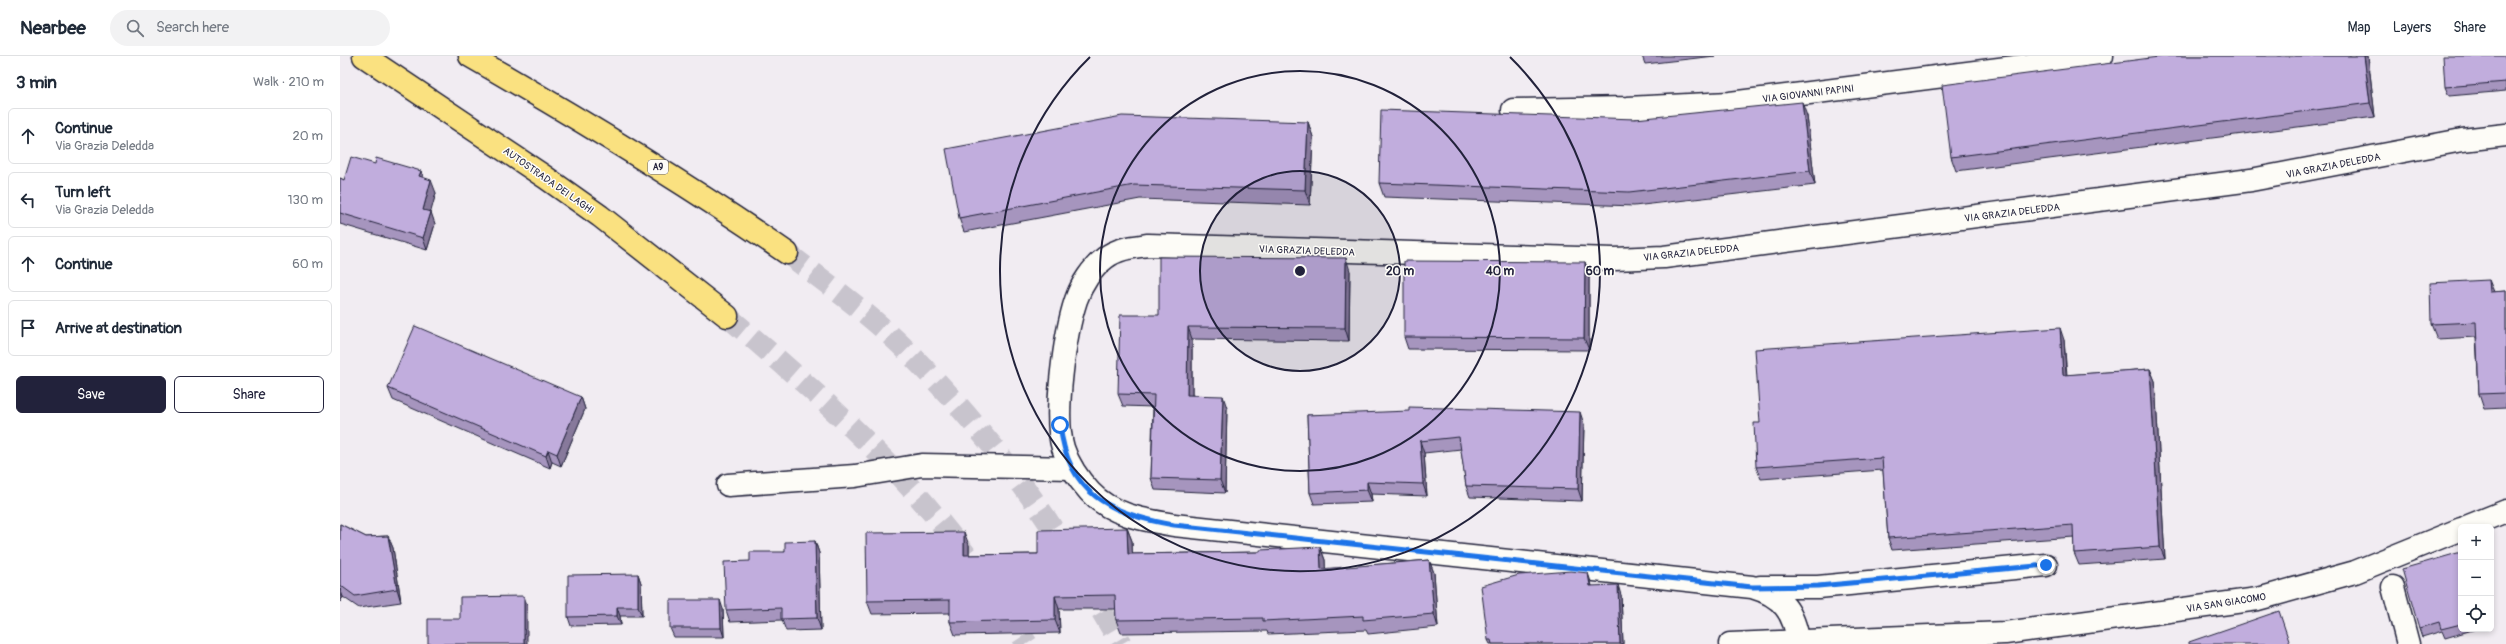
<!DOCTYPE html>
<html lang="en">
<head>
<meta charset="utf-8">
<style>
	body { margin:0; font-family:Pangolin,sans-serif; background:#f2f2f3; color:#1f2937 }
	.controls { position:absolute; right:12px; bottom:12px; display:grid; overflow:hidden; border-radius:6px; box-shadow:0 2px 6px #0003 }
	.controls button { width:36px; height:36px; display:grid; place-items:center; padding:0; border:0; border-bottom:1px solid #e0e1e3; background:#fff; color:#1f2937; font:20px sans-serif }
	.stop { position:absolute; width:12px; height:12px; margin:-9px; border:3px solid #1a73e8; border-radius:50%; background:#fff }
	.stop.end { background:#1a73e8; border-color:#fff; box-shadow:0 1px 4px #0008 }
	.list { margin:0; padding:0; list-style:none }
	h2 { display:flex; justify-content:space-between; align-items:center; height:52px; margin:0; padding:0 16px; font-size:17px }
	h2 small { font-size:13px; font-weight:400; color:#747a83 }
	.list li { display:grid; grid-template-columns:26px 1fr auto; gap:12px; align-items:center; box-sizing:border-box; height:56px; margin:0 8px 8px; padding:0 8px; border:1px solid #e0e1e3; border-radius:6px }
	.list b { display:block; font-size:15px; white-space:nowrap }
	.list p { margin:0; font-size:13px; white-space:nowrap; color:#747a83 }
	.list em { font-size:13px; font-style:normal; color:#747a83 }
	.actions { display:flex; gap:8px; padding:12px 16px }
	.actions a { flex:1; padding:9px 0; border:1px solid #22223b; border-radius:6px; text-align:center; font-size:14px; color:#22223b }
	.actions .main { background:#22223b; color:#fff }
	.icon { flex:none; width:22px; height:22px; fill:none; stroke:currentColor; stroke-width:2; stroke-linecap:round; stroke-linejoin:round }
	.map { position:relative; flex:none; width:2166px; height:588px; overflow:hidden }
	header { display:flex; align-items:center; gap:24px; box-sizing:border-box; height:56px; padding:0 20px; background:#fff; border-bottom:1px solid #e0e1e3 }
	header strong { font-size:19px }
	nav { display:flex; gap:22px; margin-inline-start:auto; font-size:14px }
	.search { width:280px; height:36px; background:#f2f2f3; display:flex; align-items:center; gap:10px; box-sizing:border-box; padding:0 14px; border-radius:22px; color:#747a83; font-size:15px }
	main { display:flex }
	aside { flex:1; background:#fff }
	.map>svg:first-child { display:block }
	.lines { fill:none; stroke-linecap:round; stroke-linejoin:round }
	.highway-tunnel { stroke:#c8c4cd; stroke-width:22; stroke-dasharray:22 11; stroke-linecap:butt }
	.minor-casing { stroke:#22223b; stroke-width:25 }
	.highway-casing { stroke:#22223b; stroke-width:25 }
	.minor { stroke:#fdfcf7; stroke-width:22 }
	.highway { stroke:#fae180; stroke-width:22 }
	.wall { fill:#a695be; stroke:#22223b }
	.shaded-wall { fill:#87799b; stroke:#22223b }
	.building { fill:#c1addd; stroke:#22223b }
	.route { stroke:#1a73e8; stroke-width:5 }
	.ring { fill:none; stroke:#22223b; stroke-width:2 }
	.labels { text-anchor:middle; stroke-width:3; stroke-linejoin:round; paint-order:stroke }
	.shield { fill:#fdfcf7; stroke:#646373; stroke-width:1 }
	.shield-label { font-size:9px; font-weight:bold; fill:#22223b }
	.street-label { font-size:10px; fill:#22223b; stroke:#fdfcf7 }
	.centre { fill:#22223b; stroke:#fdfcf7; stroke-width:2 }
	.ring-label { font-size:12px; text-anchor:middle; font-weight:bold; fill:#22223b; stroke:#fdfcf7; stroke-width:3; stroke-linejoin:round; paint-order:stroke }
</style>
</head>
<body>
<header>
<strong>Nearbee</strong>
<div class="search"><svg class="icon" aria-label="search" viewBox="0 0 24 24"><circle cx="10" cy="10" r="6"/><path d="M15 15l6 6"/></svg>Search here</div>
<nav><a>Map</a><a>Layers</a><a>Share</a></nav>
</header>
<main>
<aside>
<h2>3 min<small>Walk · 210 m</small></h2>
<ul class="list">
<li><svg class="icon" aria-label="ahead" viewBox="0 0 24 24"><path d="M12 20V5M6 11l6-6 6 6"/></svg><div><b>Continue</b><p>Via Grazia Deledda</p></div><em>20 m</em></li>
<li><svg class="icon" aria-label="left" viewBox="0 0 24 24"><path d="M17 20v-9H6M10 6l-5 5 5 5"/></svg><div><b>Turn left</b><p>Via Grazia Deledda</p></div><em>130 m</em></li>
<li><svg class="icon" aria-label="ahead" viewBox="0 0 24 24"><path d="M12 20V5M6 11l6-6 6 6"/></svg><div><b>Continue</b></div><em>60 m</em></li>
<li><svg class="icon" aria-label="arrive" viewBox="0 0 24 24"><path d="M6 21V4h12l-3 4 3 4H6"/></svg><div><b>Arrive at destination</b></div></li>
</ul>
<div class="actions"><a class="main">Save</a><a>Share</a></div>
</aside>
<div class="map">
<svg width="2166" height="588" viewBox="0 0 2166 588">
	<rect width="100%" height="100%" fill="#f1ecf2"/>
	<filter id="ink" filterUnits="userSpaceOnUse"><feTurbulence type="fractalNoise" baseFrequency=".025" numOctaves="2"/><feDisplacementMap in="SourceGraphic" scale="8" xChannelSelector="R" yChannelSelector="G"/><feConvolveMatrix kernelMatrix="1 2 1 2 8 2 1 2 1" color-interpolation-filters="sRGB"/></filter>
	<g filter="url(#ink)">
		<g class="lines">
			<g class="highway-tunnel">
				<path d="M 447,197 C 489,229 534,261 571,299 C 630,359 686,427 729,499"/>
				<path d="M 387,260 C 474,334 557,407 626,499"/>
				<path d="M 745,527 L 781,588"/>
				<path d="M 664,553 L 687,588"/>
			</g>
			<defs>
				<g id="minor">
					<path d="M 1173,54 L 1287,52 L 1390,47 L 1762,0"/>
					<path d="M 388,429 L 515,420 L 582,409 L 732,412"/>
					<path d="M 2126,471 L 2166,455"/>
					<path d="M 1420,531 L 1478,531 L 1706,509"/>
					<path d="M 2053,531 L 2068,588"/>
					<path d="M 1390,588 L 1665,577 L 1918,543 L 2015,516 L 2121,473"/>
					<path d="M 1459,588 C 1454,556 1443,540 1412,531 L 834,469 C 804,464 771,459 750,436 C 739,424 728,408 723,392 C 713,360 725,277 736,244 C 741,229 752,212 765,202 C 778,192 793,191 808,189 L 1274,203 L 1324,201 L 1911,124 L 2122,84 L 2166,79"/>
				</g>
				<g id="highway">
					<path d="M 24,0 L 205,121 L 260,160 L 387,260"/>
					<path d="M 130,0 C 238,62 344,126 447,197"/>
				</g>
			</defs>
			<use href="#minor" class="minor-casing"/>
			<use href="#highway" class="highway-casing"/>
			<use href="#minor" class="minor"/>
			<use href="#highway" class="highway"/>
		</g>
		<g class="wall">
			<path d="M 1302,0 L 1375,0 L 1305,8 Z"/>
			<path d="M 1826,0 L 2028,0 L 2035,61 L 1616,115 L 1611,101 Z"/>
			<path d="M 2166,0 L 2166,35 L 2109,40 L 2105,31 Z"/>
			<path d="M 1467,60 L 1475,129 L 1294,150 L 1044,141 L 1039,127 L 1295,63 Z"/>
			<path d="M 968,66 L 973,81 L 970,149 L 800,143 L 624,176 L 619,162 Z"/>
			<path d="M 0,122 L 4,124 L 84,122 L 96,137 L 90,156 L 95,168 L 87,194 L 0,168 Z"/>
			<path d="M 1245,206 L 1249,218 L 1249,294 L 1068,293 L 1064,281 Z"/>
			<path d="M 1010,215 L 1009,285 L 852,283 L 852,339 L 887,352 L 885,437 L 815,434 L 811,422 L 813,351 L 783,350 L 778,338 L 819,259 Z"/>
			<path d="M 2166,235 L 2166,352 L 2144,353 L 2139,338 L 2136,281 L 2097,283 L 2091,268 L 2154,236 Z"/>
			<path d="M 1724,284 L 1727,319 L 1810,313 L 1815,325 L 1825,503 L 1739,509 L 1734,497 L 1734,481 L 1552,494 L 1548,482 L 1543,414 L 1421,423 L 1416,411 Z"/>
			<path d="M 48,332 L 241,341 L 245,353 L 221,410 L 212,406 L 210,412 L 53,344 Z"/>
			<path d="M 967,359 L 1244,368 L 1242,445 L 1130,441 L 1126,430 L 1121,393 L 1084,397 L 1087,440 L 1031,438 L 1032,446 L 974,448 L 970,437 Z"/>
			<path d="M 0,468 L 26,481 L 48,480 L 53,492 L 61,546 L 19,552 L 3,541 L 0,546 Z"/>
			<path d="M 787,472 L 792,485 L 792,498 L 920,496 L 980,491 L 985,504 L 985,513 L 1089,504 L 1094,517 L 1098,571 L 1028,578 L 1026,574 L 928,578 L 927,575 L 781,577 L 776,564 L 776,553 L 719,553 L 720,577 L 615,579 L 610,566 L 610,557 L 532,558 L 527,545 L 629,489 L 629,499 L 698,498 Z"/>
			<path d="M 475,485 L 479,497 L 481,574 L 446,575 L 442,564 L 390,566 L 386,554 L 410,505 L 445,496 Z"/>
			<path d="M 2121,496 L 2121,573 L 2136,573 L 2105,582 L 2102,575 L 2082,581 L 2079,572 Z"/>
			<path d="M 298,518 L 301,527 L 302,560 L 280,560 L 281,569 L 231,570 L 228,561 Z"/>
			<path d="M 1251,526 L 1252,530 L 1281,539 L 1283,588 L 1150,588 L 1148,584 Z"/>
			<path d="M 383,553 L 384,581 L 334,581 L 330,572 Z"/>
		</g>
		<g class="shaded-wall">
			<path d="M 2024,0 L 2028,0 L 2035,61 L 2030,47 Z"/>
			<path d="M 1462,46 L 1467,60 L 1475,129 L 1470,115 Z"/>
			<path d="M 968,66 L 973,81 L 970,149 L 965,134 Z"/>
			<path d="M 81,115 L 86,128 L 79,120 Z"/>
			<path d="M 91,124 L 96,137 L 88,166 L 83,154 Z"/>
			<path d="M 91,156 L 95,168 L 87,194 L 83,182 Z"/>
			<path d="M 1006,202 L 1010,215 L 1009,285 L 1005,272 Z"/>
			<path d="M 1245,206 L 1249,218 L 1249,294 L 1244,282 Z"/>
			<path d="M 2149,224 L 2155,238 L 2150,236 Z"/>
			<path d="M 848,271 L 852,283 L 852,351 L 847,339 Z"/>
			<path d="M 1720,272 L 1724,284 L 1727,331 L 1723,319 Z"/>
			<path d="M 1810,313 L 1815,325 L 1825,503 L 1820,491 Z"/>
			<path d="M 883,340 L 887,352 L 885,437 L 880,424 Z"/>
			<path d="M 241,341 L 245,353 L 221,410 L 217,398 Z"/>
			<path d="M 1240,356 L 1244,368 L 1242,445 L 1238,433 Z"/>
			<path d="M 1080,385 L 1084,397 L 1087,440 L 1083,428 Z"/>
			<path d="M 208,394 L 212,406 L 210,412 L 206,400 Z"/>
			<path d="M 1027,426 L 1031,438 L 1032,446 L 1027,434 Z"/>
			<path d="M 787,472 L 792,485 L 793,511 L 788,498 Z"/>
			<path d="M 624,476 L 629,489 L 629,512 L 624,499 Z"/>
			<path d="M 48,480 L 53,492 L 61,546 L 57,533 Z"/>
			<path d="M 475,485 L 479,497 L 481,574 L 477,562 Z"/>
			<path d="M 980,491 L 985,504 L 986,527 L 981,513 Z"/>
			<path d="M 1089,504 L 1094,517 L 1098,571 L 1094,558 Z"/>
			<path d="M 1248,517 L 1251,526 L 1253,540 L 1250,530 Z"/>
			<path d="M 298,518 L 301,527 L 302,560 L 298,551 Z"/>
			<path d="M 1278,529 L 1281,539 L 1283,588 L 1280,588 Z"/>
			<path d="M 0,532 L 3,541 L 0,546 Z"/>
			<path d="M 184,540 L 187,549 L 187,588 L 184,588 Z"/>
			<path d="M 715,540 L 719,553 L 720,577 L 715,564 Z"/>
			<path d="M 380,544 L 383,553 L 384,581 L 381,572 Z"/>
			<path d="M 277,551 L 280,560 L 281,569 L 277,560 Z"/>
		</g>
		<g class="building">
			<path d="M 1826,0 L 2024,0 L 2030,47 L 1611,101 L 1602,29 Z"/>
			<path d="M 2103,0 L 2166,0 L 2166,26 L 2105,31 Z"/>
			<path d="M 1462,46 L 1470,115 L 1289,136 L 1039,127 L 1041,54 L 1295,63 Z"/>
			<path d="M 782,60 L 968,66 L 965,134 L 794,129 L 619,162 L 606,93 Z"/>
			<path d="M 11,101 L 35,108 L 36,102 L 81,115 L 79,120 L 91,124 L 83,154 L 91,156 L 83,182 L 0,157 L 0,122 L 4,124 Z"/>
			<path d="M 819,201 L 1006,202 L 1005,272 L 848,271 L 847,339 L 883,340 L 880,424 L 811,422 L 814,339 L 778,338 L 780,259 L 819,259 Z"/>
			<path d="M 1064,205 L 1245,206 L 1244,282 L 1064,281 Z"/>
			<path d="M 2149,224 L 2150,236 L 2166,235 L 2166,337 L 2139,338 L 2136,266 L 2091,268 L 2090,227 Z"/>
			<path d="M 75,270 L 241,341 L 217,398 L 208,394 L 206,400 L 48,332 Z"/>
			<path d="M 1720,272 L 1723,319 L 1810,313 L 1820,491 L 1734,497 L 1733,469 L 1548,482 L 1542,402 L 1416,411 L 1414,367 L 1420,367 L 1415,293 Z"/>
			<path d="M 1069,351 L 1240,356 L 1238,433 L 1126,430 L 1119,381 L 1080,385 L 1083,428 L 1027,426 L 1027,434 L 970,437 L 967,359 L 1069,355 Z"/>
			<path d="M 0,468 L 26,481 L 48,480 L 57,533 L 15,540 L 0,529 Z"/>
			<path d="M 787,472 L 788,498 L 920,496 L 920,494 L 980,491 L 981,513 L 1089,504 L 1094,558 L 1023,564 L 1023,560 L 923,565 L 923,562 L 776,564 L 775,539 L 715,540 L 715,564 L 610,566 L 610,544 L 527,545 L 526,477 L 624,476 L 624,499 L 698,498 L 698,474 Z"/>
			<path d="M 475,485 L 477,562 L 441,563 L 441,552 L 386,554 L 384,506 L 410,505 L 410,496 L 445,496 L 445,486 Z"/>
			<path d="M 2121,496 L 2121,568 L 2101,573 L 2099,566 L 2079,572 L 2062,513 Z"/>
			<path d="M 1231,515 L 1248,517 L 1250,530 L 1278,529 L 1280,588 L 1152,588 L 1151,584 L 1148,584 L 1141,530 L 1179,519 Z"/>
			<path d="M 298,518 L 298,551 L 277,551 L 277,560 L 228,561 L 228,519 Z"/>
			<path d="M 184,540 L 184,588 L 88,588 L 88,563 L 120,563 L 120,541 Z"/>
			<path d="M 330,544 L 380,544 L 381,572 L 330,572 Z"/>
			<path d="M 1939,555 L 1950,588 L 1849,588 L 1849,586 Z"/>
		</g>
	</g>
	<g class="lines" filter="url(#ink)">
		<path class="route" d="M 720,369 C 728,439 771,458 834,469 L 1412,531 L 1478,530 L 1706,509"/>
	</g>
	<circle cx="960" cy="215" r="100" fill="#22223b" fill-opacity=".12"/>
	<g class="ring">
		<circle cx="960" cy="215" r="100"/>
		<circle cx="960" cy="215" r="200"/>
		<path d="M1170 1A300 300 0 1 1 750 1"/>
	</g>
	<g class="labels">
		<rect class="shield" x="308" y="104" width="20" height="14" rx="3"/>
		<g class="shield-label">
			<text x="318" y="114">A9</text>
		</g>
		<g class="street-label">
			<text transform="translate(1468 37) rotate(-7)" y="4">VIA GIOVANNI PAPINI</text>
			<text transform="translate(1993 109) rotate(-11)" y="4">VIA GRAZIA DELEDDA</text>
			<text transform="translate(209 124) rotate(35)" y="4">AUTOSTRADA DEI LAGHI</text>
			<text transform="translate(1672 156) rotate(-7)" y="4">VIA GRAZIA DELEDDA</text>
			<text transform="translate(967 194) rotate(2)" y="4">VIA GRAZIA DELEDDA</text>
			<text transform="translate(1351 196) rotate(-6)" y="4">VIA GRAZIA DELEDDA</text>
			<text transform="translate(1886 546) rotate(-9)" y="4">VIA SAN GIACOMO</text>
		</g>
	</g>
	<circle cx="960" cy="215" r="6" class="centre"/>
	<g class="ring-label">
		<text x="1060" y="219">20 m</text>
		<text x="1160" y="219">40 m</text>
		<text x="1260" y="219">60 m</text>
	</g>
</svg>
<div class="controls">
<button>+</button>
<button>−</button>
<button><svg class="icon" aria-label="locate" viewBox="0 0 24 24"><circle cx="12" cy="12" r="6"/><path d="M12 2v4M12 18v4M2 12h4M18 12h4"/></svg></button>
</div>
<div class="stop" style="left:720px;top:369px"></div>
<div class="stop end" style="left:1706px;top:509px"></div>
</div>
</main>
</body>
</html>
